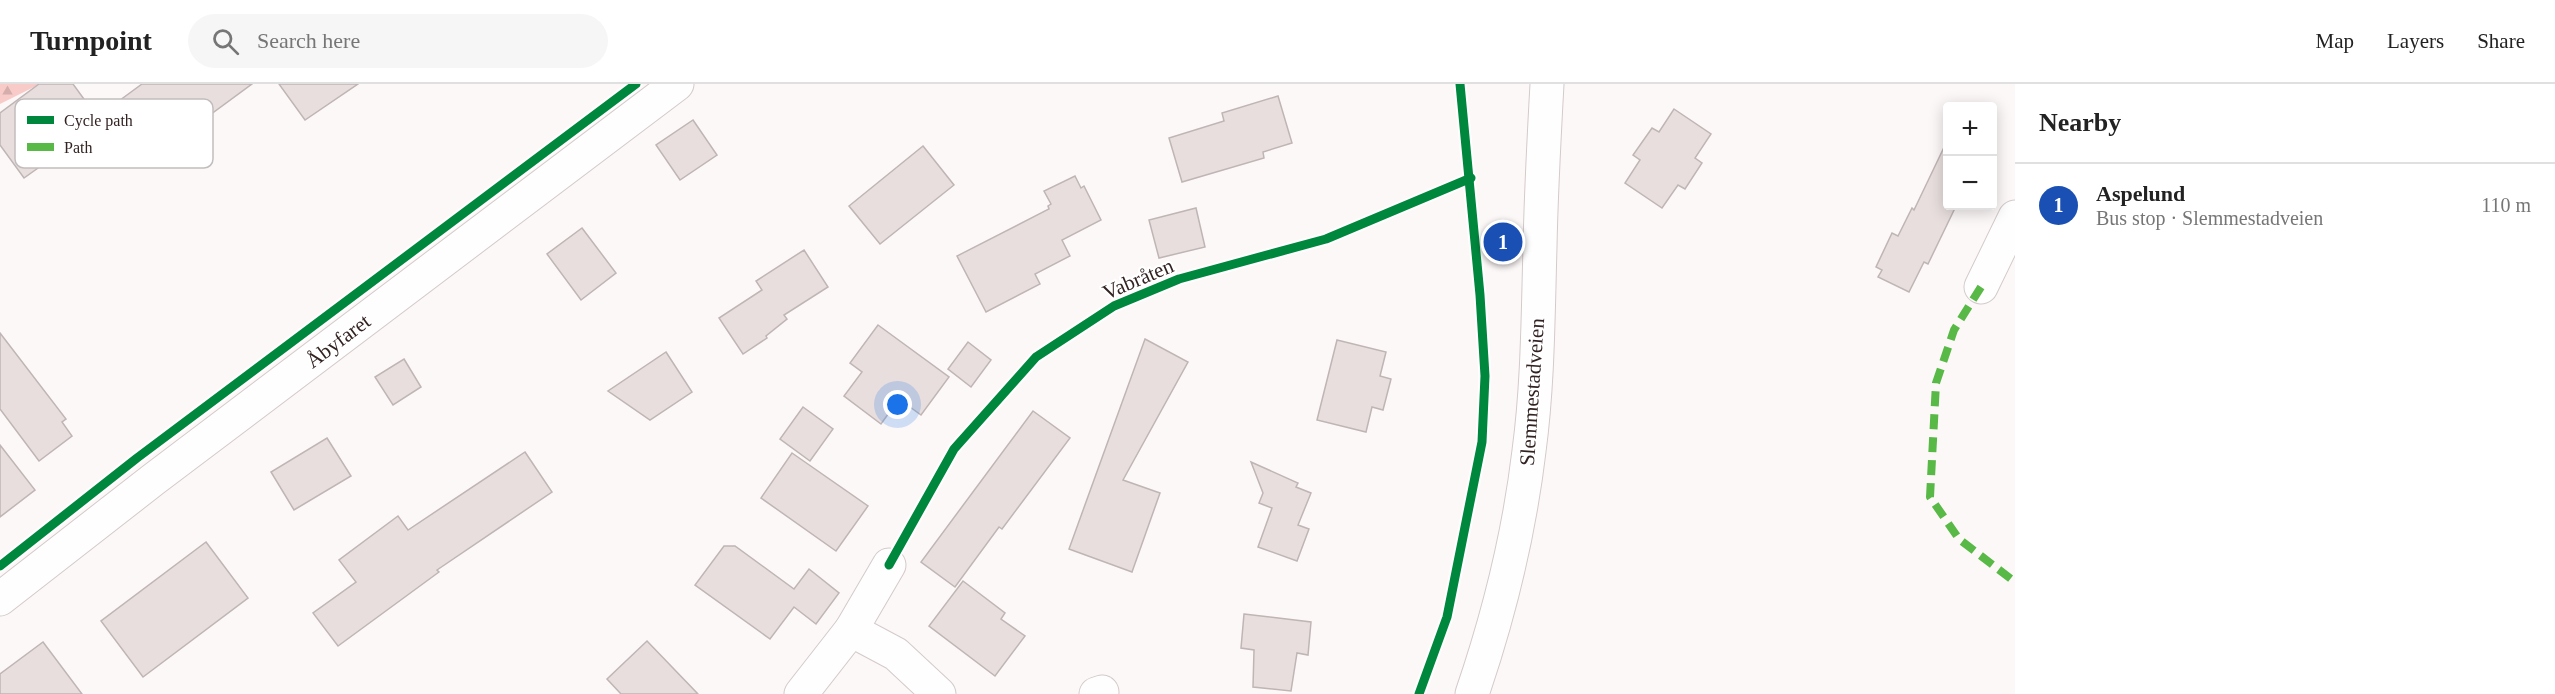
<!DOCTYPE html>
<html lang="en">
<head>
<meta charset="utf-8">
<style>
	body { margin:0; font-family:Georgia,serif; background:#f6f6f6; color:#222 }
	.controls { position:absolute; right:18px; top:18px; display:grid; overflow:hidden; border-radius:6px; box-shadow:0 3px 15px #0003 }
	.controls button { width:54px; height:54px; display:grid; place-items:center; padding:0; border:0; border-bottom:2px solid #e0e0e0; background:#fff; color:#222; font:30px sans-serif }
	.you { position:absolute; left:898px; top:321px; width:21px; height:21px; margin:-15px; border:4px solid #fff; border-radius:50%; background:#1a73e8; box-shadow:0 0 0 9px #1a73e833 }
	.badge { display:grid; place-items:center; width:39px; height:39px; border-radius:50%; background:#0b8043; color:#fff; font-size:20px; font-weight:700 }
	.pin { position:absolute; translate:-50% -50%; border:3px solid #fff; box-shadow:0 2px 6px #0006 }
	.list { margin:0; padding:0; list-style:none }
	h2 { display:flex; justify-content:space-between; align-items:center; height:78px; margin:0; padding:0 24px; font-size:26px }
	h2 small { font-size:20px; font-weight:400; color:#767676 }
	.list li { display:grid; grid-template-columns:39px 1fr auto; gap:18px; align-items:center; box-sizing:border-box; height:84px; padding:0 24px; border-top:2px solid #e0e0e0 }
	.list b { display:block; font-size:22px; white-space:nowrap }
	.list p { margin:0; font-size:20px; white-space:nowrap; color:#767676 }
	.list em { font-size:20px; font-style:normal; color:#767676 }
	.icon { flex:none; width:33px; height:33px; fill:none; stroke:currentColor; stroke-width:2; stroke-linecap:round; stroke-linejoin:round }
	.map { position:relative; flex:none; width:2015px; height:610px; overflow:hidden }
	header { display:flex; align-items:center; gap:36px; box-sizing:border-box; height:84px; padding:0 30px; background:#fff; border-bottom:2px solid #e0e0e0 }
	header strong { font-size:28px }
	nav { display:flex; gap:33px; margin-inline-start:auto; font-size:21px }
	.search { width:420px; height:54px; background:#f6f6f6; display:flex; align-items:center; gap:15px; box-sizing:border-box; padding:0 21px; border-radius:33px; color:#767676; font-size:22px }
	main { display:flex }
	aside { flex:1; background:#fff }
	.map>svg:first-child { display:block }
	.forest { fill:url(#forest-firs) }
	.building { fill:#e8dede; stroke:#bfb5b5; stroke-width:1.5 }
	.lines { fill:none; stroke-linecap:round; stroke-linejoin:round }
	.minor-casing { stroke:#d4caca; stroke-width:35 }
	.major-casing { stroke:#d4caca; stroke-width:35 }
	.minor { stroke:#fffefe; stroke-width:33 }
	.major { stroke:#fffefe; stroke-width:33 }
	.quiet { stroke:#58b947; stroke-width:8; stroke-dasharray:15 8; stroke-linecap:butt }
	.cycleway-casing { stroke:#fff; stroke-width:13 }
	.cycleway { stroke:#00873e; stroke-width:9 }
	.labels { text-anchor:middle; stroke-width:4.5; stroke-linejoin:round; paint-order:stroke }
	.street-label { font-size:21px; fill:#322322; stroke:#fff }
	.key { fill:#fff; stroke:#c2bdbd; stroke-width:1.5 }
	.key-label { font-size:16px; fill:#322322 }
</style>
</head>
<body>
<header>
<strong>Turnpoint</strong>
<div class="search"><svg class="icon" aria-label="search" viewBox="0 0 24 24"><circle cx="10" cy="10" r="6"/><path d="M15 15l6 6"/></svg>Search here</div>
<nav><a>Map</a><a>Layers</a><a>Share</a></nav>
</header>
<main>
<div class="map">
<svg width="2015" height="610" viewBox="0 0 2015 610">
	<defs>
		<pattern id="forest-firs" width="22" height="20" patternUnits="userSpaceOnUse" patternTransform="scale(1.5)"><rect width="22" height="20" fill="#f8cbc9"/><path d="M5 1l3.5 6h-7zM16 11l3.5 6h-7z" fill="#d5aeac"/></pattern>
	</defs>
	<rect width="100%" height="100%" fill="#fdf8f8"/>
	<path class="forest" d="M 0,0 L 40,0 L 0,20 Z"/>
	<g class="building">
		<path d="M 39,0 L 73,0 L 97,33 L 142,0 L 252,0 L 165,64 L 146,39 L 115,61 L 100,40 L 24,94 L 0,61 L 0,29 Z"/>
		<path d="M 279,0 L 358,0 L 305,36 Z"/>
		<path d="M 1278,12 L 1292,59 L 1263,68 L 1264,74 L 1182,98 L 1169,54 L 1224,37 L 1222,29 Z"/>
		<path d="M 1674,25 L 1711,50 L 1695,74 L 1702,79 L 1685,105 L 1678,101 L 1662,124 L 1625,99 L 1640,76 L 1633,71 L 1652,44 L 1659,48 Z"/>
		<path d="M 693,36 L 717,71 L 680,96 L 656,61 Z"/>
		<path d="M 1947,57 L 1947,122 L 1956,122 L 1928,180 L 1924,178 L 1909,208 L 1878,193 L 1882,186 L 1876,183 L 1892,149 L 1898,152 L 1912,124 L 1914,126 Z"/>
		<path d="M 923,62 L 954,101 L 880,160 L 849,122 Z"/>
		<path d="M 1075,92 L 1081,104 L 1084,102 L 1101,136 L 1062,156 L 1070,172 L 1035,190 L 1040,200 L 986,228 L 957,172 L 1049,125 L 1048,122 L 1051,120 L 1044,107 Z"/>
		<path d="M 1196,124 L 1205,163 L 1159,174 L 1149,136 Z"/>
		<path d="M 582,144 L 616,189 L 581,216 L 547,170 Z"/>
		<path d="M 804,166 L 828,203 L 784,231 L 787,235 L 766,252 L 767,254 L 743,270 L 719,234 L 762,206 L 756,197 Z"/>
		<path d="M 878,241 L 949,293 L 921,331 L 899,315 L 881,340 L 844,312 L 862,288 L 850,279 Z"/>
		<path d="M 0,249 L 66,335 L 62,338 L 72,352 L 39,377 L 0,325 Z"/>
		<path d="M 1145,255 L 1188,278 L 1123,396 L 1160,409 L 1132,488 L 1069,465 Z"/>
		<path d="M 1337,256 L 1386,268 L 1380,292 L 1391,295 L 1383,326 L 1372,323 L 1366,348 L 1317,336 Z"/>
		<path d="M 968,258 L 991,276 L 971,303 L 948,285 Z"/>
		<path d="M 666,268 L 692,308 L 650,336 L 608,307 Z"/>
		<path d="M 404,275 L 421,303 L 393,321 L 375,293 Z"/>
		<path d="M 803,323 L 833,345 L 810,377 L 780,355 Z"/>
		<path d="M 1033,327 L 1070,354 L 1002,445 L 999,443 L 955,503 L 921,478 Z"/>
		<path d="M 327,354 L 351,392 L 294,426 L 271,388 Z"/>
		<path d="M 0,361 L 35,406 L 0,433 Z"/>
		<path d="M 525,368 L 552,408 L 437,486 L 439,488 L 338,562 L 313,529 L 356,498 L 339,476 L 398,432 L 408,446 Z"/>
		<path d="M 792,369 L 868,422 L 836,467 L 761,414 Z"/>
		<path d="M 1251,378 L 1298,399 L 1296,403 L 1311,409 L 1298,441 L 1309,445 L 1297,477 L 1258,463 L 1272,424 L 1259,419 L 1263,409 Z"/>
		<path d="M 206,458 L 248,514 L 143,593 L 101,537 Z"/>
		<path d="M 724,462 L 735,462 L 794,505 L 809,485 L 839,509 L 816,540 L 794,523 L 770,555 L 695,501 Z"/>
		<path d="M 963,497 L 1005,529 L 1001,535 L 1025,552 L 995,592 L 929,542 Z"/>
		<path d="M 1244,530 L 1311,538 L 1308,571 L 1297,569 L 1291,607 L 1253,603 L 1254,566 L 1241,564 Z"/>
		<path d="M 647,557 L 698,610 L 621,610 L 607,595 Z"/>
		<path d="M 43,558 L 82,610 L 0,610 L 0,590 Z"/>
	</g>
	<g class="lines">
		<defs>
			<g id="minor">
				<path d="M 1981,203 L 2015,133"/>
				<path d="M 0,515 L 154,395 L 677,0"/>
				<path d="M 851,546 L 889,481"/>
				<path d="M 801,610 L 851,546 L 896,570 L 939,610"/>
				<path d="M 1096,610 L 1102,608"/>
			</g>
			<path id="major" d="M 1472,610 C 1499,531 1519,451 1529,367 C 1538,300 1538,231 1540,163 C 1541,109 1544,54 1547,0"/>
		</defs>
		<use href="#minor" class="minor-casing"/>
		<use href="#major" class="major-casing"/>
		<use href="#minor" class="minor"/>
		<use href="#major" class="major"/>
		<path class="quiet" d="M 1981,203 L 1954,246 L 1936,299 L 1930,413 L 1959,455 L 2015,498"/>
		<defs>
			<g id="cycleway">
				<path d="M 889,481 L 954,365 L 1036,273 L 1114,222 L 1179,195 L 1326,155 L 1471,94"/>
				<path d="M 0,482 L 137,374 L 636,0"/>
				<path d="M 1419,610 L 1447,533 L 1482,358 L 1485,292 L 1480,211 L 1460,0"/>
			</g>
		</defs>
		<use href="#cycleway" class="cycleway-casing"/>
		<use href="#cycleway" class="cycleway"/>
	</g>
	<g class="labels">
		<g class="street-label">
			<text transform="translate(1138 195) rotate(-23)" y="7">Vabråten</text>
			<text transform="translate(338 257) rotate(-37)" y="7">Åbyfaret</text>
			<text transform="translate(1532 308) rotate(-86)" y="7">Slemmestadveien</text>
		</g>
	</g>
	<rect x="15" y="15" width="198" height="69" rx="9" class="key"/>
	<rect x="27" y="32" width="27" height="8" fill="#00873e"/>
	<rect x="27" y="59" width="27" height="8" fill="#58b947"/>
	<g class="key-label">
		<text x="64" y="42">Cycle path</text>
		<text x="64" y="69">Path</text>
	</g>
</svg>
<div class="controls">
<button>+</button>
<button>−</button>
</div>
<div class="you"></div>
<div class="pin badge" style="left:1503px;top:158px;background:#1a4fb4">1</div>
</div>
<aside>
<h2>Nearby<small></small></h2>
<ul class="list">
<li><span class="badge" style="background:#1a4fb4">1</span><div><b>Aspelund</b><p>Bus stop · Slemmestadveien</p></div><em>110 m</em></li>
</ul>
</aside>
</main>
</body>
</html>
